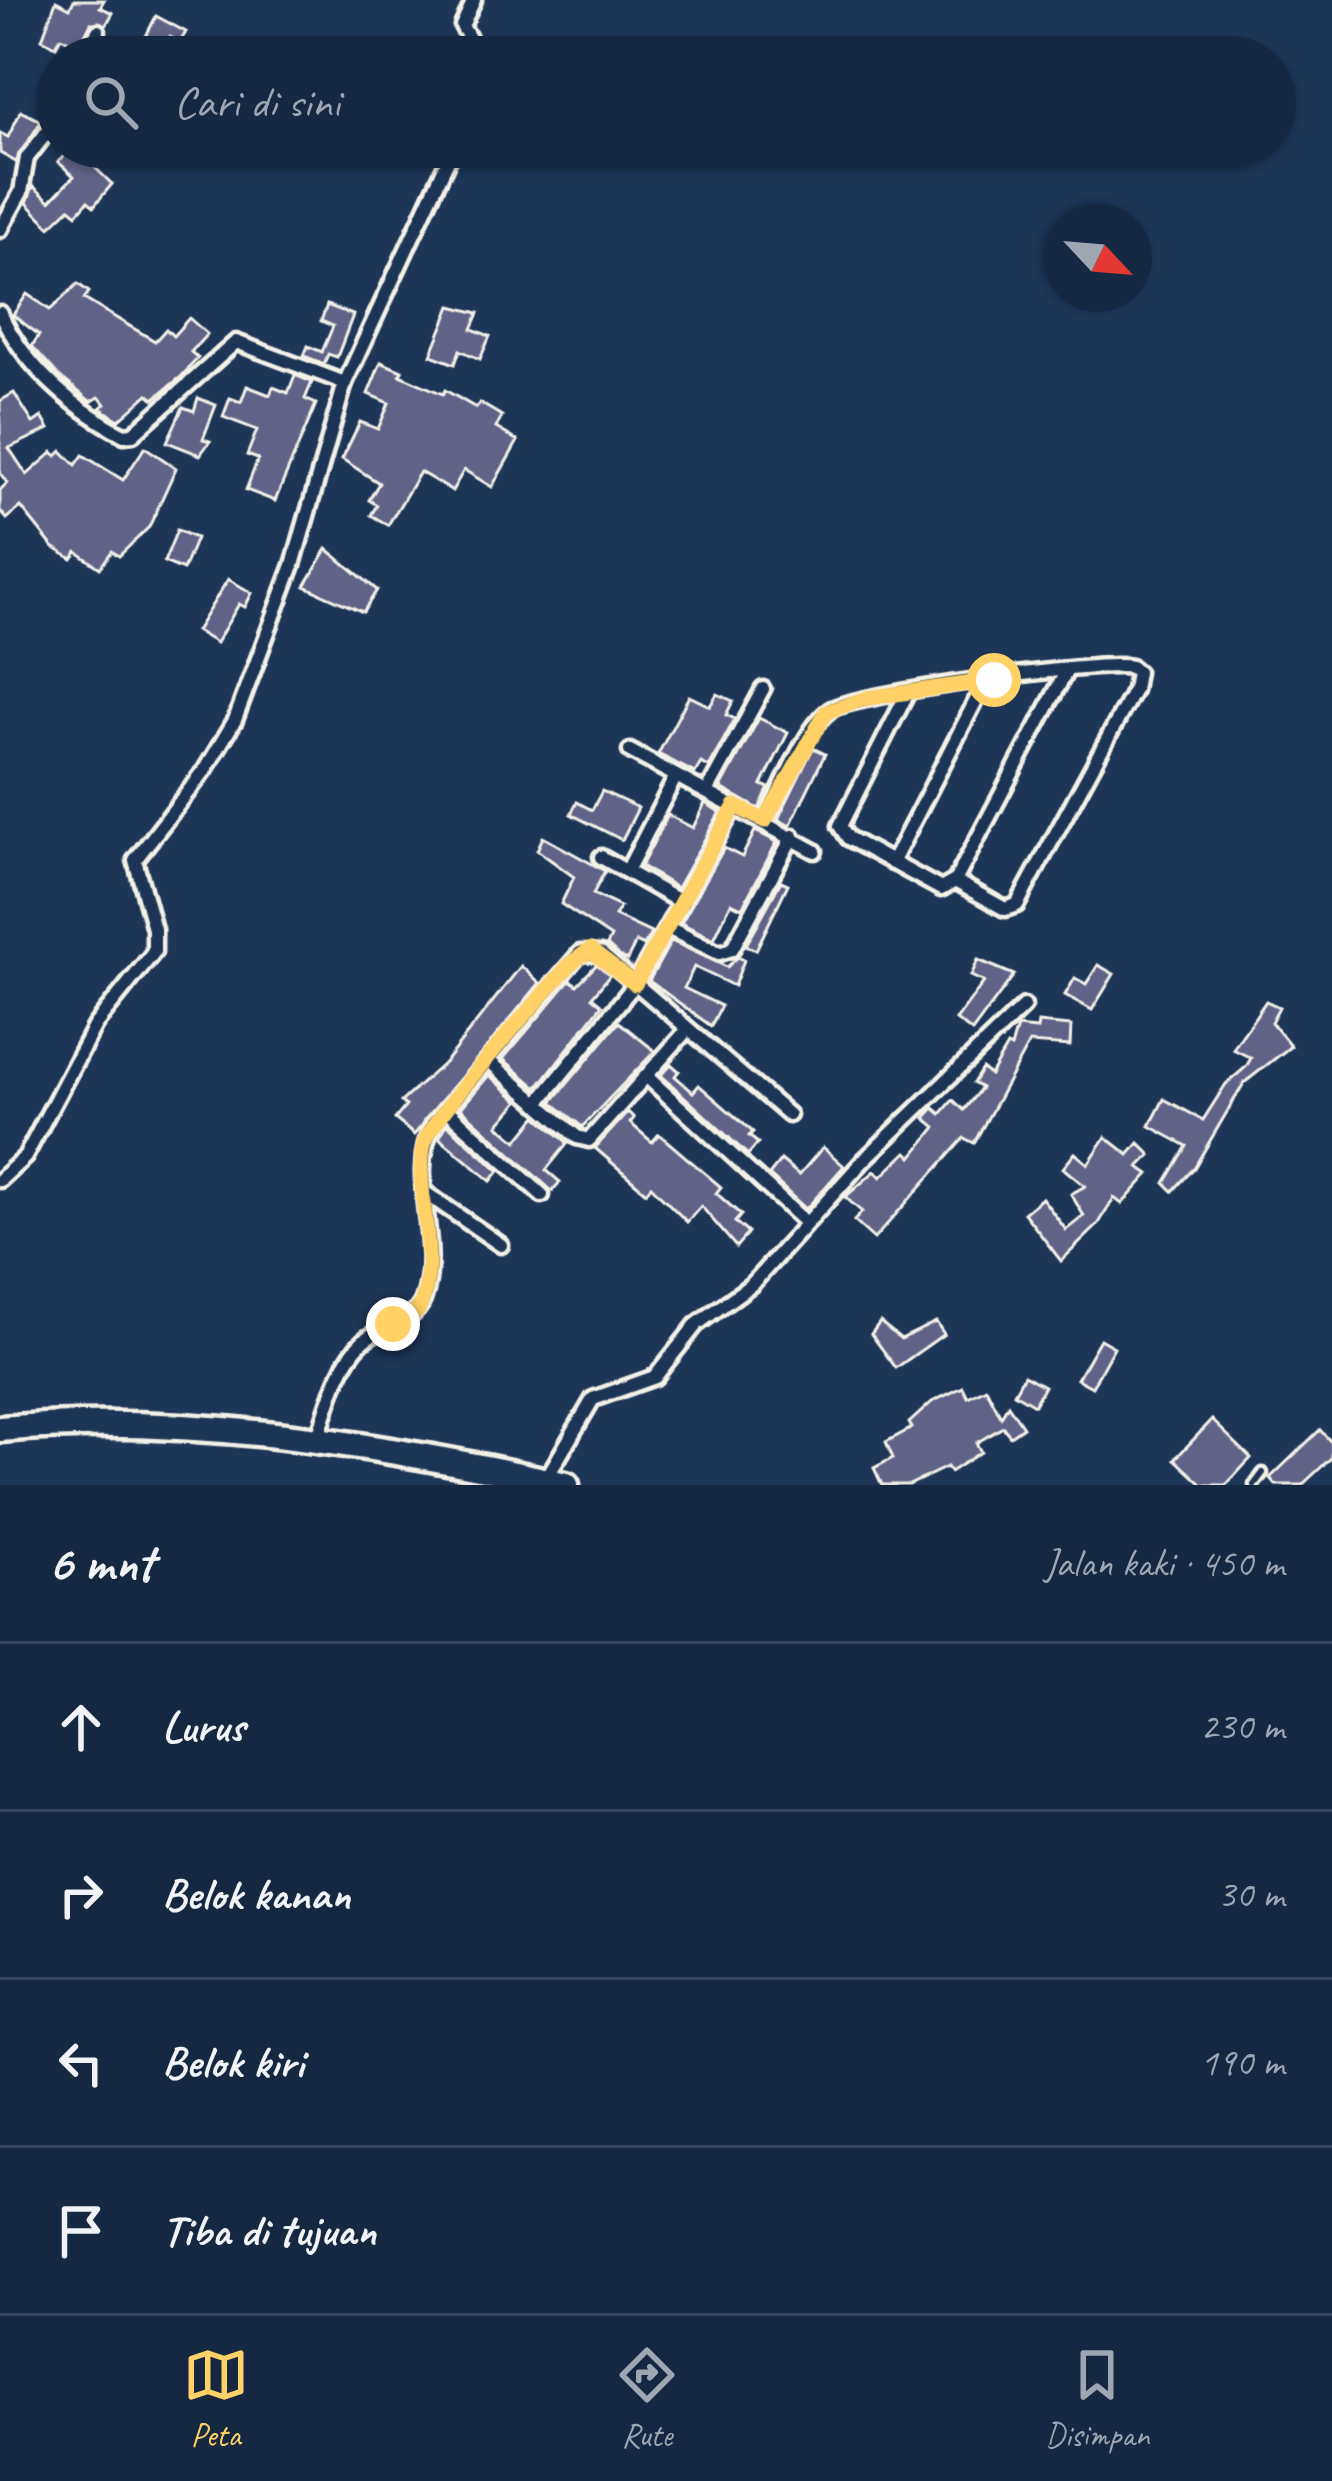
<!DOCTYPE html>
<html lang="id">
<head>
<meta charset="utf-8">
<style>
	body { margin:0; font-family:Caveat,sans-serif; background:#23344c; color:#f1f3f6 }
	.compass { position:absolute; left:1044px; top:204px; width:108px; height:108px; border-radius:50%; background:#162841; box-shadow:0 3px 9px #0004; rotate:116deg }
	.stop { position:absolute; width:36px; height:36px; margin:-27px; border:9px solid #ffd166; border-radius:50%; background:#fff }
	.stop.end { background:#ffd166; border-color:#fff; box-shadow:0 3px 12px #0008 }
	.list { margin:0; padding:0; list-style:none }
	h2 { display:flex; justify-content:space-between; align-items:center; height:156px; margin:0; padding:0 48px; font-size:51px }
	h2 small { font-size:39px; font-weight:400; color:#9ea6b1 }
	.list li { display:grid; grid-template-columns:78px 1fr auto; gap:36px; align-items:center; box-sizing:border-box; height:168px; padding:0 48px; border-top:3px solid #35445a }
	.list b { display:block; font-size:45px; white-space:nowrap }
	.list em { font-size:39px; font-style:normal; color:#9ea6b1 }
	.icon { flex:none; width:66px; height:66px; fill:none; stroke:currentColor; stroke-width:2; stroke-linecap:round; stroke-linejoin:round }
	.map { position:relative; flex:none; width:1332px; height:1485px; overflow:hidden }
	.search { position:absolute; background:#162841; box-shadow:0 3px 9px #0004; left:36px; right:36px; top:36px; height:132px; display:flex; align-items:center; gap:30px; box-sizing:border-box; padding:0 42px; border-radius:66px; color:#9ea6b1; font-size:45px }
	.sheet { height:828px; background:#162841 }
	nav { display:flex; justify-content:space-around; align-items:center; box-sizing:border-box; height:168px; border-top:3px solid #35445a; background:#162841; font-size:33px; color:#9ea6b1 }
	nav a { display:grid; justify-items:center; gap:6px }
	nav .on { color:#ffd166 }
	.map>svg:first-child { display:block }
	.building { fill:#606287; stroke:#f4f1e8; stroke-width:3 }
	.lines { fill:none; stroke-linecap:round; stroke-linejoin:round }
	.lane-casing { stroke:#f4f1e8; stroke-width:15 }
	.street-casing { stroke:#f4f1e8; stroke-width:21 }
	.highway-casing { stroke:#f4f1e8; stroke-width:33 }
	.lane { stroke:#1d3557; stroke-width:6 }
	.street { stroke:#1d3557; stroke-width:12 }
	.highway { stroke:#1d3557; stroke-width:24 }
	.route { stroke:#ffd166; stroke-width:15 }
</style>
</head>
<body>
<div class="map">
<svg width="1332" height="1485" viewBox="0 0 1332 1485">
	<rect width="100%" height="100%" fill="#1d3557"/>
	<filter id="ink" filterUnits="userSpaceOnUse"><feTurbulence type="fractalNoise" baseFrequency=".00833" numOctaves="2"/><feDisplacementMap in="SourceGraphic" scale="24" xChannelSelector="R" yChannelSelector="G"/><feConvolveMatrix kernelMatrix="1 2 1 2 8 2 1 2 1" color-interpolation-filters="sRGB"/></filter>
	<g filter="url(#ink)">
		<g class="building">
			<path d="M 74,0 L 104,0 L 100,7 L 113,13 L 106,25 L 91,23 L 79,46 L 61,37 L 56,46 L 42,39 L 56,1 L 70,8 Z"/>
			<path d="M 156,16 L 186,32 L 180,42 L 170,37 L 162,52 L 143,42 Z"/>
			<path d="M 21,111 L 41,121 L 16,162 L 0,153 L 0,133 L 8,137 Z"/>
			<path d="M 74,147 L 112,184 L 94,206 L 88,201 L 77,214 L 70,208 L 50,227 L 27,203 L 33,186 L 50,201 L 74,176 L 58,162 Z"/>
			<path d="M 78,284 L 89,292 L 84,299 L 155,341 L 166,329 L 173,336 L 189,318 L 207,334 L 191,352 L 198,358 L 181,377 L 154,399 L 148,394 L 119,420 L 100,408 L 105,404 L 99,397 L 91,402 L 59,376 L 32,346 L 39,335 L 13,315 L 27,294 L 50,310 Z"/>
			<path d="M 327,305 L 353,315 L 337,357 L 328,354 L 324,364 L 304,356 L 308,346 L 322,352 L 333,326 L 321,321 Z"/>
			<path d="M 451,306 L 479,313 L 472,329 L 490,336 L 480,359 L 460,350 L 455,364 L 431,355 Z"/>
			<path d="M 381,362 L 402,371 L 400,375 L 443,394 L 445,390 L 476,408 L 480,403 L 502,416 L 496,428 L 518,441 L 492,487 L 464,470 L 452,491 L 420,472 L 388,525 L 371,515 L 377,505 L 369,500 L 379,483 L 342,459 L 360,422 L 378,429 L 389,403 L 368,394 Z"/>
			<path d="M 295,375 L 312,382 L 305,399 L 316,404 L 275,501 L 246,490 L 258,459 L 247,455 L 257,430 L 223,417 L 230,398 L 241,402 L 247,386 L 270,395 L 273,387 L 288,393 Z"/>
			<path d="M 14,393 L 33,423 L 42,417 L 49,429 L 9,448 L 27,475 L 53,452 L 57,456 L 62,451 L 76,465 L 83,455 L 123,480 L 145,447 L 176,468 L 149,527 L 119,556 L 112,551 L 100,568 L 77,552 L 72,559 L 53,547 L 21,507 L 7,519 L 0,511 L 0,490 L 7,483 L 0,473 L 0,401 Z"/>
			<path d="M 198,398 L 216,405 L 203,439 L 210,441 L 200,455 L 167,442 L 183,407 L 194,411 Z"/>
			<path d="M 177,530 L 196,538 L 183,570 L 164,562 Z"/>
			<path d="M 327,549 L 377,590 L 363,612 L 305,586 Z"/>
			<path d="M 228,579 L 252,593 L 245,607 L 239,604 L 216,643 L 196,631 Z"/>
			<path d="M 717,694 L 733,701 L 726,715 L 735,719 L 709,767 L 701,763 L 695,773 L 658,754 L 689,696 L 710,706 Z"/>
			<path d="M 759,718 L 788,733 L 762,785 L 769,788 L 759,809 L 721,788 Z"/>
			<path d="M 813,748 L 825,754 L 790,826 L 778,819 Z"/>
			<path d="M 602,791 L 638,808 L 622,840 L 571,814 L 577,802 L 592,810 Z"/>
			<path d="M 705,803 L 720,812 L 677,888 L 641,866 L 668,815 L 693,828 Z"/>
			<path d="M 755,831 L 777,842 L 742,908 L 731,903 L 714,939 L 681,923 L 724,848 L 742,857 Z"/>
			<path d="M 543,837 L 605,871 L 593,894 L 620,907 L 615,916 L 651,933 L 644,946 L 636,942 L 627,960 L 619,956 L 607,945 L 611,937 L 561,904 L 574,877 L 537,850 Z"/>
			<path d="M 781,881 L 788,884 L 756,950 L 746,945 Z"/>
			<path d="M 671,941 L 727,967 L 738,957 L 744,960 L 734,986 L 694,967 L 684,988 L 721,1006 L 711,1026 L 649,981 Z"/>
			<path d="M 978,960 L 1014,975 L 972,1032 L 956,1020 L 984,982 L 971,976 Z"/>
			<path d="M 597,964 L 610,975 L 592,997 L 602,1005 L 537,1088 L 503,1059 L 570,980 L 577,985 Z"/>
			<path d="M 1098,965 L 1114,974 L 1092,1010 L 1065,995 L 1075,978 L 1086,984 Z"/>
			<path d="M 521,966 L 540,983 L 414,1135 L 395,1119 L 406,1106 L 401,1102 L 445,1062 Z"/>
			<path d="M 1266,1001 L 1279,1007 L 1271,1022 L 1291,1046 L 1244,1083 L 1194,1168 L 1173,1191 L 1165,1183 L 1187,1146 L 1150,1126 L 1164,1099 L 1203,1120 L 1226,1084 L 1246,1067 L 1251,1058 L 1233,1049 Z"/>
			<path d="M 619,1022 L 655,1051 L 582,1127 L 552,1102 Z"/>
			<path d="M 1038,1023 L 1071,1026 L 1070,1046 L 1029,1043 L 974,1143 L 964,1138 L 874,1239 L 854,1221 L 862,1212 L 845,1197 L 875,1171 L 881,1177 L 907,1152 L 912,1157 L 936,1127 L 925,1118 L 934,1108 L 941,1114 L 953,1100 L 964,1110 L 981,1088 L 973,1083 L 982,1069 L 990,1075 L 1007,1046 L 1011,1048 L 1017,1027 L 1037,1029 Z"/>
			<path d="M 671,1064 L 679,1071 L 675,1076 L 693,1092 L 699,1085 L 753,1132 L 749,1136 L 758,1143 L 748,1155 L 661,1075 Z"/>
			<path d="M 489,1075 L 519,1101 L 498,1125 L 517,1141 L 537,1116 L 568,1143 L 546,1170 L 560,1182 L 552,1191 L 461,1108 Z"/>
			<path d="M 628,1112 L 634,1118 L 630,1123 L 652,1142 L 659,1134 L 721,1187 L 716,1193 L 741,1215 L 735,1222 L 748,1233 L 736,1247 L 701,1206 L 687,1222 L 651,1186 L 646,1192 L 595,1148 Z"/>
			<path d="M 447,1124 L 499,1171 L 491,1181 L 439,1138 Z"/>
			<path d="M 1106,1137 L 1129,1155 L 1139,1143 L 1151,1155 L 1139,1167 L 1149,1174 L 1122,1204 L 1114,1198 L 1098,1225 L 1061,1261 L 1024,1213 L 1042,1198 L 1066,1230 L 1084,1216 L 1071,1194 L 1085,1186 L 1063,1168 L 1075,1153 L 1088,1164 Z"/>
			<path d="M 823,1147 L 844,1166 L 806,1209 L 769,1175 L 781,1160 L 799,1175 Z"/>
			<path d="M 880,1322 L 901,1339 L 936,1322 L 944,1334 L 896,1368 L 871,1334 Z"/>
			<path d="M 1100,1339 L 1114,1347 L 1092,1387 L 1077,1379 Z"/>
			<path d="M 1024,1375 L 1044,1386 L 1034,1405 L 1014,1393 Z"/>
			<path d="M 963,1387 L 968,1397 L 986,1388 L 1001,1417 L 1008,1405 L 1023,1427 L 1010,1436 L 1003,1427 L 976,1443 L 981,1452 L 950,1472 L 947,1467 L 909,1485 L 882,1485 L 874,1468 L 893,1458 L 886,1442 L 912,1428 L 909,1423 L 932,1402 Z"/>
			<path d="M 1212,1420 L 1251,1458 L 1226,1485 L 1203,1485 L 1175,1459 Z"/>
			<path d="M 1320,1430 L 1332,1443 L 1332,1457 L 1302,1485 L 1276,1485 L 1270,1478 Z"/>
		</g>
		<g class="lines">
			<defs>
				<path id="lane" d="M 1254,1485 L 1263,1473"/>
				<g id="street">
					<path d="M 474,0 L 462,26 L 480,57"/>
					<path d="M 86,57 L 98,31"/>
					<path d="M 0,230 L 21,192 L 27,158 L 57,119"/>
					<path d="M 0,313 C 26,368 70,406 124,435 L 133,434 L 236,342 L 345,383"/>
					<path d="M 908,692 L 840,826 L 848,838 L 941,889 L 955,881 L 1066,672"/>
					<path d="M 630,751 L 815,851"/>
					<path d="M 707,792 L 763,689"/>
					<path d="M 765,821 C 780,793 805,727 830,710 C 854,694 1101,660 1131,667 L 1137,672 L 1134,690 L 1017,905 L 1005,909 L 955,881"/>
					<path d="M 601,857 L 682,903"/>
					<path d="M 892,863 L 986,681"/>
					<path d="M 627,871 L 676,776"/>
					<path d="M 668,928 L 719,953 L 732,949 L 793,836"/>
					<path d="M 489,1061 L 577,1137 L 589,1140 L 687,1030"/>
					<path d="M 647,1077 L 805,1222"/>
					<path d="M 538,1103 L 635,984 L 735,806"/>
					<path d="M 446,1109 L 542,1195"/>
					<path d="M 0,1180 L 25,1157 L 95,1025 L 154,952 L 154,929 L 135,860 L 205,770 L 235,720 L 293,565 L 345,383 L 454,147"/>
					<path d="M 424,1192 L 501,1245"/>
					<path d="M 316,1442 C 328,1409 337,1365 363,1341 C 382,1324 413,1325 423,1300 C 444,1244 406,1179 433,1124 L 580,953 L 601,954 L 789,1115"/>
					<path d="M 546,1479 L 593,1399 L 655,1377 L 696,1325 L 752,1284 L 864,1160 L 1024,1006"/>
				</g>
				<path id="highway" d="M 0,1429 C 186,1413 384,1445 566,1485"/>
			</defs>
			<use href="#lane" class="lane-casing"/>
			<use href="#street" class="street-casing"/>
			<use href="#highway" class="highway-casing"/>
			<use href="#lane" class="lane"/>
			<use href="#street" class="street"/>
			<use href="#highway" class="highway"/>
		</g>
	</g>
	<g class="lines" filter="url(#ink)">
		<path class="route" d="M 393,1324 L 418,1311 C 443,1258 413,1199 424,1144 C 429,1119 546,992 571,963 L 590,950 L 635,984 L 735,806 L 765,821 L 826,712 L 867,698 L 994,680"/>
	</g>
</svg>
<svg class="compass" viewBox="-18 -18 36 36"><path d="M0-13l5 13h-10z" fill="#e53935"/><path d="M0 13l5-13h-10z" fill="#9ea6b1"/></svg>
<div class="stop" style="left:994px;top:680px"></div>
<div class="stop end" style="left:393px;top:1324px"></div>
<div class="search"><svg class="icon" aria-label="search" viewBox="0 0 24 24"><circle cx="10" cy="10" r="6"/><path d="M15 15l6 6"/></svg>Cari di sini</div>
</div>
<section class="sheet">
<h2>6 mnt<small>Jalan kaki · 450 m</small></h2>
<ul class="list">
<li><svg class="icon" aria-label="ahead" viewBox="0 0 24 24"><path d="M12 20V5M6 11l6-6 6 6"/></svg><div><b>Lurus</b></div><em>230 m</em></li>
<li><svg class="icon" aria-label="right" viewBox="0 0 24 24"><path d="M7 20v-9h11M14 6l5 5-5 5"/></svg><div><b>Belok kanan</b></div><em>30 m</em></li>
<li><svg class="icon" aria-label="left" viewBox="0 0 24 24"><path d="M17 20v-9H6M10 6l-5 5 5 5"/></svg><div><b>Belok kiri</b></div><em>190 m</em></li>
<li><svg class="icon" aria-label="arrive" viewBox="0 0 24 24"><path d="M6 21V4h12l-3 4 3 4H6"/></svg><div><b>Tiba di tujuan</b></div></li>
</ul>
</section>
<nav>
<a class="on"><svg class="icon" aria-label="map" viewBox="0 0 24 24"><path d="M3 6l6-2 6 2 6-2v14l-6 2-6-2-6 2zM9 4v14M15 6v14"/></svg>Peta</a>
<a><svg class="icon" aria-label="directions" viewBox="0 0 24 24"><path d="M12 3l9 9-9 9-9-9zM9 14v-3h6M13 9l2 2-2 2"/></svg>Rute</a>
<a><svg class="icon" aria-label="saved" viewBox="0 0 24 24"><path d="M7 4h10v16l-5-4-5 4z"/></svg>Disimpan</a>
</nav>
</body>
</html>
